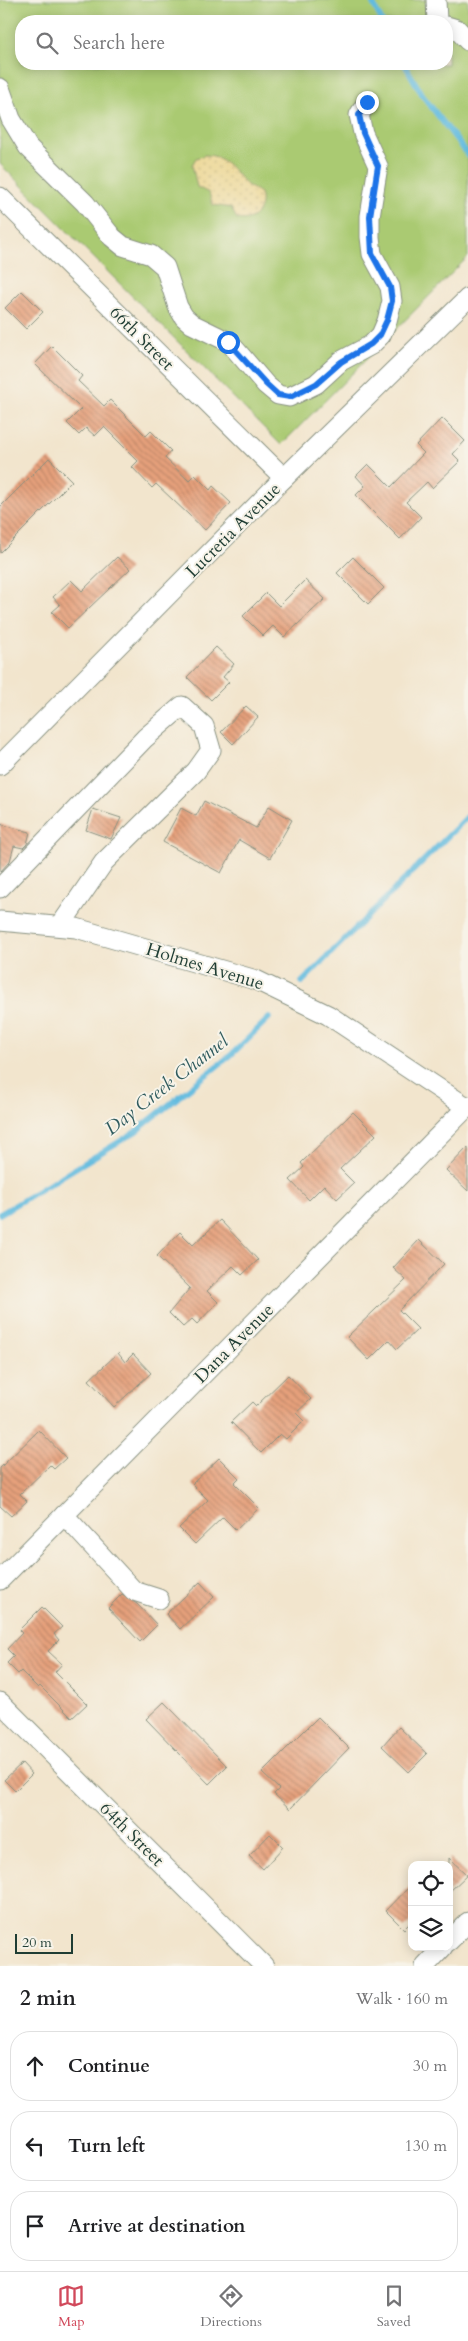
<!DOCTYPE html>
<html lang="en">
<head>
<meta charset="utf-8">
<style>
	body { margin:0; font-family:Cardo,serif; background:#f2f2f2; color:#202124 }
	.controls { position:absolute; right:15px; bottom:15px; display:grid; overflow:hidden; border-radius:10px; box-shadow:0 2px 12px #0003 }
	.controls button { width:45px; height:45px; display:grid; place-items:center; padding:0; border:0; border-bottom:1px solid #e0e0e0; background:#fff; color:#202124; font:25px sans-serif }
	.scale { position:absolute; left:15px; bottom:12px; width:58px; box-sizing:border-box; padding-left:5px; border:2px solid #1f3d34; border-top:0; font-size:14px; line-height:18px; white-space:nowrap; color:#1f3d34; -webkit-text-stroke:4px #f7f3e8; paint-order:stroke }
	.stop { position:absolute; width:15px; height:15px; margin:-11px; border:4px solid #1a73e8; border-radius:50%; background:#fff }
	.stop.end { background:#1a73e8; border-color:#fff; box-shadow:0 1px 5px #0008 }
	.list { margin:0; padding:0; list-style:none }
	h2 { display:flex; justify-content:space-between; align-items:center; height:65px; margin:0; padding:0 20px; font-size:21px }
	h2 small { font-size:16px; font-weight:400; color:#757577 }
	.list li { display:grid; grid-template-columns:32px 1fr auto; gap:15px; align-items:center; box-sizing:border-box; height:70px; margin:0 10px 10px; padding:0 10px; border:1px solid #e0e0e0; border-radius:20px }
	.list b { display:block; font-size:19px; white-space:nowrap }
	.list em { font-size:16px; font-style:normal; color:#757577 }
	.icon { flex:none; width:28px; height:28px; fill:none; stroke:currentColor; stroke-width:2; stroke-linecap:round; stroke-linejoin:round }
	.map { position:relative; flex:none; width:468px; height:1966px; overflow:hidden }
	.search { position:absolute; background:#fff; box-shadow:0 2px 12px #0003; left:15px; right:15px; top:15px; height:55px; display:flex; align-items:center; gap:12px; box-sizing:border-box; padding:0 18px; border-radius:20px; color:#757577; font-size:19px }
	.sheet { height:305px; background:#fff }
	nav { display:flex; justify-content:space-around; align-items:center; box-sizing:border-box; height:70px; border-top:1px solid #e0e0e0; background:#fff; font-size:14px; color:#757577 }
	nav a { display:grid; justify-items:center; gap:2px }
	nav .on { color:#d1495b }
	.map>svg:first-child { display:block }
	.grass { fill:#aaca72; stroke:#648453; fill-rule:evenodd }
	.sand { fill:url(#sand-dots); stroke:#868c69 }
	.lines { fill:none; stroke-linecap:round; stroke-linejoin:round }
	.stream { stroke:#62bbdf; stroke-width:5.5 }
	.building { fill:url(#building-back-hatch) }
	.minor-casing { stroke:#889180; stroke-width:21 }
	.minor { stroke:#fff; stroke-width:19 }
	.route { stroke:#1a73e8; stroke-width:6 }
	.labels { text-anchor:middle; stroke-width:4; stroke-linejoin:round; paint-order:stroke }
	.street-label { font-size:18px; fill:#1f3d34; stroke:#f7f3e8 }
	.water-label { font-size:19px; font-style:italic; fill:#305c5f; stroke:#f7f3e8 }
</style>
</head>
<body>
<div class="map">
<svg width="468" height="1966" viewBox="0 0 468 1966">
	<defs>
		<pattern id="sand-dots" width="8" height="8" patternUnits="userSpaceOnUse" patternTransform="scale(1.25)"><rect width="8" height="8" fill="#eeda9e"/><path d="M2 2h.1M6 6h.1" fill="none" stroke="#ccbc89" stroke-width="1.8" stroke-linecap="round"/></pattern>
		<pattern id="building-back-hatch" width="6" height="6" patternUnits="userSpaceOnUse" patternTransform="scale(1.25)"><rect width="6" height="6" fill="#e6a07b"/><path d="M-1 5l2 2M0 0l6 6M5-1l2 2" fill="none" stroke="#ba8466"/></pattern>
	</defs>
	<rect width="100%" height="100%" fill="#f7f3e8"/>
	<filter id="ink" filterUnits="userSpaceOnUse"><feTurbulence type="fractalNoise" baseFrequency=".02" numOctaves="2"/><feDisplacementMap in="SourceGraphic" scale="10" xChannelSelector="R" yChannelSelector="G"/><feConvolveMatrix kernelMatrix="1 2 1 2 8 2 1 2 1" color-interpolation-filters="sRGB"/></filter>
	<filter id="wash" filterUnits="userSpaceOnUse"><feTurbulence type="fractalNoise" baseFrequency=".0096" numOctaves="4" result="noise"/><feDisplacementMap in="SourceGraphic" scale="20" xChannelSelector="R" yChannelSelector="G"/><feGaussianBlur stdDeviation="1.12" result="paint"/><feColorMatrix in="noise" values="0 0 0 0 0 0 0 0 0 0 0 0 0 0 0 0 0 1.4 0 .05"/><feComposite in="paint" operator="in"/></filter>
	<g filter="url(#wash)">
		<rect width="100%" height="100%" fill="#f2e5cd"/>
		<path class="grass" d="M 0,0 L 468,0 L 468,257 L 281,445 L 0,164 ZM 21,21 L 447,21 L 447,64 L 21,64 Z"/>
		<path class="sand" d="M 205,155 C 225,155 233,171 246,184 C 250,188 255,189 260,193 C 265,209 254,223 237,219 L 231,208 L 213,205 L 209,193 L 197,187 L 192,165 L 196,158 Z"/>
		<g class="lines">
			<g class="stream">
				<path d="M 371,0 L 382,21"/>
				<path d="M 405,65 L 423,96 L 468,155"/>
				<path d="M 302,982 L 468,816"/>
				<path d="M 0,1214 L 135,1132 L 231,1055 L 269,1018"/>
			</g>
		</g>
		<g id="blocks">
			<g class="building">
				<path d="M 22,291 L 43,312 L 26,329 L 5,308 Z"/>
				<path d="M 52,346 L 82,376 L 78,381 L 104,406 L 110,400 L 146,436 L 151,431 L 171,451 L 165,458 L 189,481 L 195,475 L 210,490 L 213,486 L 231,503 L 205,530 L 156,484 L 152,488 L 132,467 L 138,461 L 104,427 L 95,436 L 86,428 L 79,435 L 67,423 L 81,409 L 35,364 Z"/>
				<path d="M 442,418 L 465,441 L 453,454 L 460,461 L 432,488 L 427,482 L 406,502 L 421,517 L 400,539 L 356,495 L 365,486 L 356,476 L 368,464 L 391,487 L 424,453 L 416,445 Z"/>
				<path d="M 49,458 L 72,481 L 0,553 L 0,507 Z"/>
				<path d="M 117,557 L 130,569 L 68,628 L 52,612 L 60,605 L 53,597 L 71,580 L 82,591 Z"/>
				<path d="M 353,557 L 384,588 L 368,604 L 337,573 Z"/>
				<path d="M 305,580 L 325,599 L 284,637 L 273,626 L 263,636 L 243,616 L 266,593 L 279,606 Z"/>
				<path d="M 216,647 L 234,664 L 223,677 L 229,682 L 211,700 L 187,677 Z"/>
				<path d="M 246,706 L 258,717 L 233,744 L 221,732 Z"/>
				<path d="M 204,801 L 256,828 L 269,806 L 292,820 L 270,858 L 239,840 L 221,873 L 163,842 L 181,808 L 196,816 Z"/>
				<path d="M 93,809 L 121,818 L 111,839 L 86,830 Z"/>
				<path d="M 0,824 L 30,832 L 27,844 L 23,848 L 14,846 L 10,861 L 0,872 Z"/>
				<path d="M 353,1112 L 376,1135 L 340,1169 L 354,1183 L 337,1199 L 324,1185 L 309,1200 L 290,1180 L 304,1167 L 301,1163 Z"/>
				<path d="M 468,1147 L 468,1191 L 446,1170 Z"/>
				<path d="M 220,1220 L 258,1260 L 242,1275 L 233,1266 L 207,1291 L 218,1302 L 197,1324 L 192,1319 L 183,1327 L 169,1313 L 190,1288 L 157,1256 L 180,1232 L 193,1245 Z"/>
				<path d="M 419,1240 L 444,1264 L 399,1310 L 418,1329 L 397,1349 L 389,1340 L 369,1360 L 347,1337 L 406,1280 L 393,1268 Z"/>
				<path d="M 118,1353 L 125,1362 L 133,1354 L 151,1373 L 114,1407 L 89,1380 Z"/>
				<path d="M 288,1375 L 311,1399 L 296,1413 L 304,1421 L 286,1439 L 280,1434 L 261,1453 L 231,1422 L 252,1402 L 256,1406 Z"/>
				<path d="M 39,1430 L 66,1458 L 54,1469 L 50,1465 L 20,1494 L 27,1501 L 11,1516 L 0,1506 L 0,1468 Z"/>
				<path d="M 219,1458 L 239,1478 L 234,1483 L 259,1508 L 236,1530 L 223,1517 L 195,1544 L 179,1528 L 208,1500 L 192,1484 Z"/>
				<path d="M 200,1582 L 214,1597 L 180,1629 L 166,1614 Z"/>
				<path d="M 122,1594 L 137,1604 L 157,1625 L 140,1642 L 108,1608 Z"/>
				<path d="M 42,1607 L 62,1627 L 54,1634 L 59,1640 L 48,1651 L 62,1664 L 55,1672 L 87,1704 L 72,1718 L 40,1686 L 38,1688 L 21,1671 L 18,1674 L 7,1663 L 14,1656 L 7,1649 L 22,1633 L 19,1630 Z"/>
				<path d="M 164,1702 L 227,1766 L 209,1784 L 146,1719 Z"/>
				<path d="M 318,1717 L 349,1748 L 290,1809 L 274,1794 L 279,1789 L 262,1773 Z"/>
				<path d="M 399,1727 L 427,1754 L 409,1772 L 382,1746 Z"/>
				<path d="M 22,1763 L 32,1774 L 15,1791 L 4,1780 Z"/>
				<path d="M 270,1834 L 283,1847 L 263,1869 L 249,1856 Z"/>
				<path d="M 449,1858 L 467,1875 L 449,1892 Z"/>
				<path d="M 412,1884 L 412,1921 L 404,1929 L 386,1911 Z"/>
			</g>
		</g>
	</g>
	<g filter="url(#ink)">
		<use href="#blocks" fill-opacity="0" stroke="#889180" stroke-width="1"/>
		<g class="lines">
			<defs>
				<g id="minor">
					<path d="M 436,0 L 437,21"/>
					<path d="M 447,26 L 457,29 L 468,41"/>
					<path d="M 0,88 L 11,119 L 28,147 L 85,203 L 112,237 L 123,246 L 151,255 L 165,267 L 178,307 L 184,317 L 192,324 L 229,342 L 266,385 L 278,395 L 289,397 L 316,384 L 341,361 L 371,345 L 381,335 L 387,321 L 392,301 L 390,287 L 372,254 L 370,237 L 370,216 L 378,166 L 363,133 L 359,115 L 367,102"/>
					<path d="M 0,197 L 284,478"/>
					<path d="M 0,765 L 279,483 L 468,298"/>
					<path d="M 0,888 L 145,738 L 182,706 L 204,726 L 211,750 L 196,771 L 104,862 L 60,926"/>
					<path d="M 0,921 L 76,928 L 256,980 L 328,1015 L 468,1108"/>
					<path d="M 64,1515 L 134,1591 L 159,1599"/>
					<path d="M 0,1580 L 468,1106"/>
					<path d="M 0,1702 L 264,1966"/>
					<path d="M 449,1941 L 468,1922"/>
					<path d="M 425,1966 L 443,1947"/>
				</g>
			</defs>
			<use href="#minor" class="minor-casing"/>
			<use href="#minor" class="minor"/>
		</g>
	</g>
	<g class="lines" filter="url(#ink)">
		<path class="route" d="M 228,342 L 266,384 L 278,395 L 290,397 L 316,384 L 341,362 L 371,344 L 380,335 L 387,320 L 392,301 L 390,287 L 372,254 L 370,216 L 378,166 L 363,133 L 359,115 L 367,102"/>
	</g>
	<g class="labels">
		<g class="street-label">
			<text transform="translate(142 338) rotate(45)" y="6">66th Street</text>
			<text transform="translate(233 530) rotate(-45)" y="6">Lucretia Avenue</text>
			<text transform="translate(205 966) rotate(17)" y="6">Holmes Avenue</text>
			<text transform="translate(234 1343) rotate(-45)" y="6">Dana Avenue</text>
			<text transform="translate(132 1834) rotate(45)" y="6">64th Street</text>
		</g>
		<g class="water-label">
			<text transform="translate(166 1084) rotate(-38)" y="7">Day Creek Channel</text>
		</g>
	</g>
</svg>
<div class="controls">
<button><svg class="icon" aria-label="locate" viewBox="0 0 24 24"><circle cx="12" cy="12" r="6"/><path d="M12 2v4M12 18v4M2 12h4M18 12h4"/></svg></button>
<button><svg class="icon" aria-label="layers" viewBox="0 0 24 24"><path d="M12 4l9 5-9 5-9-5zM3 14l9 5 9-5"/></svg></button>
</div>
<div class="scale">20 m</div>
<div class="stop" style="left:228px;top:342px"></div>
<div class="stop end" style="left:367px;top:102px"></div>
<div class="search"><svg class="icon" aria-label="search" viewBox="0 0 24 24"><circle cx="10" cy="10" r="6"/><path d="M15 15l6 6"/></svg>Search here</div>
</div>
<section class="sheet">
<h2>2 min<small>Walk · 160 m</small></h2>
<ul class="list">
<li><svg class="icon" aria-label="ahead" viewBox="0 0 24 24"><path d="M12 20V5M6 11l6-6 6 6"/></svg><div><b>Continue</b></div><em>30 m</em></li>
<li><svg class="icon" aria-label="left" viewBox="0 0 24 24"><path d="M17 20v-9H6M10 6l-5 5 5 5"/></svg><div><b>Turn left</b></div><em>130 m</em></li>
<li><svg class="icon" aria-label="arrive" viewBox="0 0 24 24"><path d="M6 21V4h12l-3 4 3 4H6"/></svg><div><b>Arrive at destination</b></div></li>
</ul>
</section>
<nav>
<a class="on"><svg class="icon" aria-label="map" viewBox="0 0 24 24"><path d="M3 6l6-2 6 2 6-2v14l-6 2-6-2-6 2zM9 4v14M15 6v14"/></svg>Map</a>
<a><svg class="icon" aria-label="directions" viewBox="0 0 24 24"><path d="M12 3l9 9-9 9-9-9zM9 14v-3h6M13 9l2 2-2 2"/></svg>Directions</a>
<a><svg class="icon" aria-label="saved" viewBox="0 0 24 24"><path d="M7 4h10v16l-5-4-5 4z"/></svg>Saved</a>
</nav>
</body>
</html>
